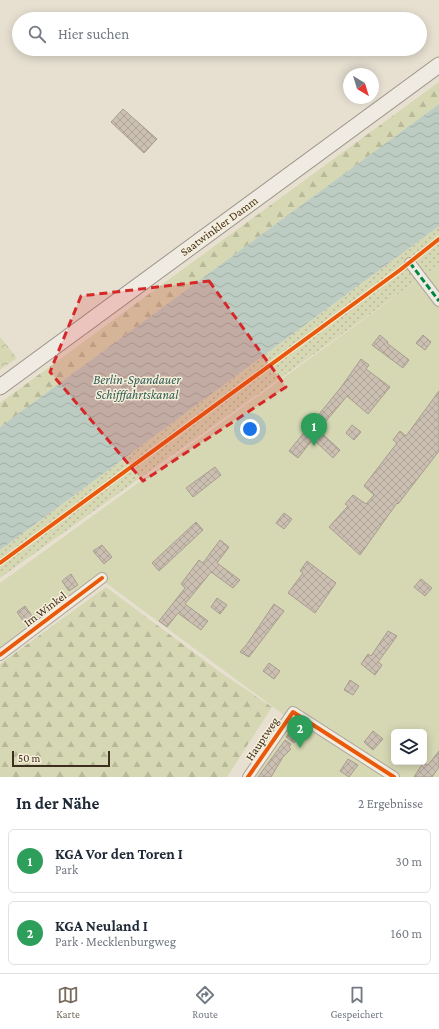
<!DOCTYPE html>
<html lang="de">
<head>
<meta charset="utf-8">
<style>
	body { margin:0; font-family:"Crimson Pro",serif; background:#f2f2f3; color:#1f2937 }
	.controls { position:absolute; right:12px; bottom:12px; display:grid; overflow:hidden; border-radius:6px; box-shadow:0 2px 10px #0003 }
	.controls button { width:36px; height:36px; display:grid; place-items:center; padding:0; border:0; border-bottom:1px solid #e0e1e3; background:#fff; color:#1f2937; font:20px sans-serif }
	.compass { position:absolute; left:343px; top:68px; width:36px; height:36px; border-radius:50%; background:#fff; box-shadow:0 2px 10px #0003; rotate:142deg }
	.scale { position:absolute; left:12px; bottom:10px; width:98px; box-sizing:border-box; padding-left:4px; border:2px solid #3d2e20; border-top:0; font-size:11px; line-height:14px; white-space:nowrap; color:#3d2e20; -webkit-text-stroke:3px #f7eed8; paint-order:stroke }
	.you { position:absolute; left:250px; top:429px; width:14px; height:14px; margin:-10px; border:3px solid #fff; border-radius:50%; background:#1a73e8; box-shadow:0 0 0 6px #1a73e833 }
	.badge { display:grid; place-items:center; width:26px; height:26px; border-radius:50%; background:#786c5e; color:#fff; font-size:13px; font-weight:700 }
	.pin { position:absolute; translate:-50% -33px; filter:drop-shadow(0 1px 2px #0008) }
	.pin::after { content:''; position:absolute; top:21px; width:14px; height:12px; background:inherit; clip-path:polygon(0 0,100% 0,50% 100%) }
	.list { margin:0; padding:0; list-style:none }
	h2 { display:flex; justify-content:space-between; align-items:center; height:52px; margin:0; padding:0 16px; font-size:17px }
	h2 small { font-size:13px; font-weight:400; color:#747a83 }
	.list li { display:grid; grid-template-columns:26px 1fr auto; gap:12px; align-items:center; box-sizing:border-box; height:64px; margin:0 8px 8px; padding:0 8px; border:1px solid #e0e1e3; border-radius:6px }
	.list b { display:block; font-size:15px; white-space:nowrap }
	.list p { margin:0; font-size:13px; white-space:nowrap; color:#747a83 }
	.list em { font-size:13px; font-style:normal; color:#747a83 }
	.icon { flex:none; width:22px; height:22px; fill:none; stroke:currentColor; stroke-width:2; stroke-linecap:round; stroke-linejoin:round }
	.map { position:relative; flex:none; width:439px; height:777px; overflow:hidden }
	.search { position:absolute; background:#fff; box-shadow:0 2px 10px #0003; left:12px; right:12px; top:12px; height:44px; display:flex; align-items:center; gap:10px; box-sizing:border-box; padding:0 14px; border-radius:22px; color:#747a83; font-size:15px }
	.sheet { height:196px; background:#fff }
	nav { display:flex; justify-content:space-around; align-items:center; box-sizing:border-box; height:56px; border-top:1px solid #e0e1e3; background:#fff; font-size:11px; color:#747a83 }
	nav a { display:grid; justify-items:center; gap:2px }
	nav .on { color:#786c5e }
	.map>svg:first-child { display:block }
	.grass { fill:url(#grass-dots) }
	.forest { fill:url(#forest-firs) }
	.park { fill:url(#park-crowns) }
	.garden { fill:#d6d7b3; fill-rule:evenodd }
	.water { fill:url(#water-waves) }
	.building { fill:url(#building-cross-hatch); stroke:#a89c90 }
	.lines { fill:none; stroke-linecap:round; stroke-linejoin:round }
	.minor-casing { stroke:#ada599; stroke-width:12 }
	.secondary-casing { stroke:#9c958a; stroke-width:17 }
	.minor { stroke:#efebe3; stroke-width:10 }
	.secondary { stroke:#efebe3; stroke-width:15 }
	.quiet { stroke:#00873e; stroke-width:3; stroke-dasharray:6 3; stroke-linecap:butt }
	.cycleway-casing { stroke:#f7eed8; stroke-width:6 }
	.cycleway { stroke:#e8590c; stroke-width:4 }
	.marked { fill:#d62828; fill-opacity:0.2; stroke:#d62828; stroke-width:3; stroke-dasharray:8 5; stroke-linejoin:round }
	.labels { text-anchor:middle; stroke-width:3; stroke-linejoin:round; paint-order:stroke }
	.street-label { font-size:12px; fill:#3d2e20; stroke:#f7eed8 }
	.water-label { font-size:13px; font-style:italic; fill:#2f5d5a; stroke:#f7eed8 }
</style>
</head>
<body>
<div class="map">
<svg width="439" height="777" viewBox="0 0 439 777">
	<defs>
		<pattern id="grass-dots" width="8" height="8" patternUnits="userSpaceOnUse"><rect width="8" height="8" fill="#d6d7b3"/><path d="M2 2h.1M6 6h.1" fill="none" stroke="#b9b99a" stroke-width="1.8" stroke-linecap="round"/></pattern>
		<pattern id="forest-firs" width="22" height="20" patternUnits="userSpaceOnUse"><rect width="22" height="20" fill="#d6d7b3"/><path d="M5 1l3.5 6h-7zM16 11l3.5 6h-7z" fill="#b9b99a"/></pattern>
		<pattern id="park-crowns" width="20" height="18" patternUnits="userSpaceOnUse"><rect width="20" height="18" fill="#d6d7b3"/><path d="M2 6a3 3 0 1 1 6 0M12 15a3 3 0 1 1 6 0" fill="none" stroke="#b9b99a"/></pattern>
		<pattern id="water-waves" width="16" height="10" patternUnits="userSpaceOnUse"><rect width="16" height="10" fill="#bcccc2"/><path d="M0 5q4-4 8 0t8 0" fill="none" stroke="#a2b0a6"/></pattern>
		<pattern id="building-cross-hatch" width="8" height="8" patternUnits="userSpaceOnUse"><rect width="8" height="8" fill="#cbbfb2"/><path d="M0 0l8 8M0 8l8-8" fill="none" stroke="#afa499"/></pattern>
	</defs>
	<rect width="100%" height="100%" fill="#e7e0d1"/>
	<path class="grass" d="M 439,226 L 439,265 L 0,578 L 0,550 Z"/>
	<g class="forest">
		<path d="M 439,82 L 439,104 L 0,427 L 0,403 Z"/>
		<path d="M 106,587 L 220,672 L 272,707 L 227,777 L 0,777 L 0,664 Z"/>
	</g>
	<path class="park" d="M 0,337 L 17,358 L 0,370 Z"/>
	<path class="garden" d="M 439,265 L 439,777 L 250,777 L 288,718 L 106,583 L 0,661 L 0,583 ZM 394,732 L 424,732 L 424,762 L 394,762 Z"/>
	<path class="water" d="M 439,104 L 439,226 L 0,550 L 0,427 Z"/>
	<g class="building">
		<path d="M 123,109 L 157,139 L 144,153 L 111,122 Z"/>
		<path d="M 380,335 L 388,342 L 387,343 L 409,360 L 403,368 L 372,345 Z"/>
		<path d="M 423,335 L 431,342 L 425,350 L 416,343 Z"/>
		<path d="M 361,359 L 369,365 L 366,369 L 390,387 L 368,414 L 347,396 L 322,426 L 319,431 L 340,450 L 333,458 L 313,439 L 298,458 L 289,451 L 342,386 Z"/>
		<path d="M 439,391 L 439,451 L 398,504 L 397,503 L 360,555 L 329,527 L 348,506 L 345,504 L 353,495 L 366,504 L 374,495 L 364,486 L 397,443 L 393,440 L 400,431 L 406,436 Z"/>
		<path d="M 352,425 L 361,432 L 354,440 L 346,433 Z"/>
		<path d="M 215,467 L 221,475 L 193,497 L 186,488 Z"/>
		<path d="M 284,513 L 292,519 L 284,529 L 276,523 Z"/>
		<path d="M 196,522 L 203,530 L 159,571 L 152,563 Z"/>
		<path d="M 220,540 L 229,547 L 217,563 L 240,580 L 233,588 L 211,572 L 185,604 L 208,621 L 201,630 L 178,613 L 167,627 L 159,621 L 185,588 L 181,584 L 199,560 L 203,563 Z"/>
		<path d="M 102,545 L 112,557 L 104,564 L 93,551 Z"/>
		<path d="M 307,561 L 336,583 L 315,613 L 288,593 L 303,573 L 300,571 Z"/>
		<path d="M 71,574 L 78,585 L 69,591 L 62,581 Z"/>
		<path d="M 421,579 L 432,588 L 425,596 L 414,587 Z"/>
		<path d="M 217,598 L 227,605 L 220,614 L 211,607 Z"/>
		<path d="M 274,604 L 284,611 L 249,657 L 240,652 L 247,644 Z"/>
		<path d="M 25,606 L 32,616 L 24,622 L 17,612 Z"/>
		<path d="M 388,631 L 397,636 L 378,662 L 382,665 L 375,675 L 361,664 L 368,654 L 371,656 Z"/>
		<path d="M 269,663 L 280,671 L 274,679 L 263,671 Z"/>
		<path d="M 350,680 L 359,686 L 353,695 L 344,690 Z"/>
		<path d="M 292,729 L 300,735 L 294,743 L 286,737 Z"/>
		<path d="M 373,731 L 383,739 L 373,750 L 364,742 Z"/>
		<path d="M 285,740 L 291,744 L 289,747 L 291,749 L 283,757 L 271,777 L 258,777 Z"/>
		<path d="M 439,751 L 439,767 L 432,777 L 414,777 L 423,763 L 428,765 Z"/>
		<path d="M 348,759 L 358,765 L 349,777 L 340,771 Z"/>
	</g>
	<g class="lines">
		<defs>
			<g id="minor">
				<path d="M 410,263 L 439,301"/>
				<path d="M 0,655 L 102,578"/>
				<path d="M 248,777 L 293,712 L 394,777"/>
			</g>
			<path id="secondary" d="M 0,387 L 439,65"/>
		</defs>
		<use href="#minor" class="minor-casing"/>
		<use href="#secondary" class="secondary-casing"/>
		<use href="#minor" class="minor"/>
		<use href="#secondary" class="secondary"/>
		<path class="quiet" d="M 410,263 L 439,301"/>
		<defs>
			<g id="cycleway">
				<path d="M 0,563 L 400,270 L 439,239"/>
				<path d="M 0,655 L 102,578"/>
				<path d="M 248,777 L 293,712 L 394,777"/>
			</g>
		</defs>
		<use href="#cycleway" class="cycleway-casing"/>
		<use href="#cycleway" class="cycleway"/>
	</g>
	<path class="marked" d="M 209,281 L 286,387 L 143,481 L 50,372 L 81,296 Z"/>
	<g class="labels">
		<g class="street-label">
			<text transform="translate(219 226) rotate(-36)" y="4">Saatwinkler Damm</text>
			<text transform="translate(45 609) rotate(-37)" y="4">Im Winkel</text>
			<text transform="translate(262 739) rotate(-56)" y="4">Hauptweg</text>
		</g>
		<g class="water-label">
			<text x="137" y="384">Berlin-Spandauer<tspan x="137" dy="15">Schifffahrtskanal</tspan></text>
		</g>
	</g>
</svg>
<div class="controls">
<button><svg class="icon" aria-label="layers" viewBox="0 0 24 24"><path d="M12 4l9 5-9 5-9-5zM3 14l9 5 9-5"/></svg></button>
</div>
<svg class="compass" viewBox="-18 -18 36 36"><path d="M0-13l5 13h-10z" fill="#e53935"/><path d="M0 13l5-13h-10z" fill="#747a83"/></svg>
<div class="scale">50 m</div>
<div class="you"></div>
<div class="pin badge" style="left:314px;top:446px;background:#2e9e5b">1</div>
<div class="pin badge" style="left:300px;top:748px;background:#2e9e5b">2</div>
<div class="search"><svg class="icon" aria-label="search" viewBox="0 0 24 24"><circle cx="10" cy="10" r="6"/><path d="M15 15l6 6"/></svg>Hier suchen</div>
</div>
<section class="sheet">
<h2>In der Nähe<small>2 Ergebnisse</small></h2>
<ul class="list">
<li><span class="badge" style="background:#2e9e5b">1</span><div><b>KGA Vor den Toren I</b><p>Park</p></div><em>30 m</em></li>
<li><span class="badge" style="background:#2e9e5b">2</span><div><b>KGA Neuland I</b><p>Park · Mecklenburgweg</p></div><em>160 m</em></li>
</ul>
</section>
<nav>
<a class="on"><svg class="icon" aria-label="map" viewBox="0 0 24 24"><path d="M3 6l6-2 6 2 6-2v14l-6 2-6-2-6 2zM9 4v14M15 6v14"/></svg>Karte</a>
<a><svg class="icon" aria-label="directions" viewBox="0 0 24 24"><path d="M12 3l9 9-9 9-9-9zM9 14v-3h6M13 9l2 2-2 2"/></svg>Route</a>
<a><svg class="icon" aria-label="saved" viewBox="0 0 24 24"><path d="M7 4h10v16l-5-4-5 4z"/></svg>Gespeichert</a>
</nav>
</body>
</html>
